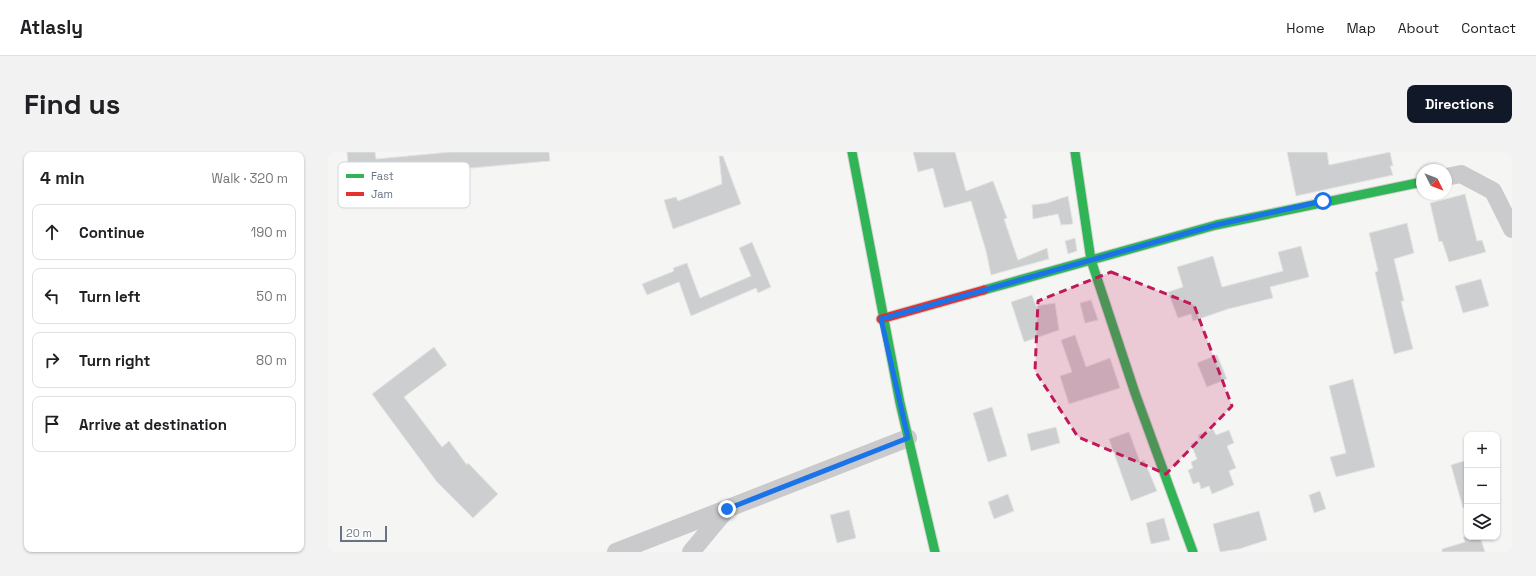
<!DOCTYPE html>
<html lang="en">
<head>
<meta charset="utf-8">
<style>
	body { margin:0; font-family:"Space Grotesk",sans-serif; background:#f2f2f2; color:#202124 }
	.controls { position:absolute; right:12px; bottom:12px; display:grid; overflow:hidden; border-radius:8px; box-shadow:0 1px 3px #0004 }
	.controls button { width:36px; height:36px; display:grid; place-items:center; padding:0; border:0; border-bottom:1px solid #e0e0e0; background:#fff; color:#202124; font:20px sans-serif }
	.compass { position:absolute; left:1088px; top:12px; width:36px; height:36px; border-radius:50%; background:#fff; box-shadow:0 1px 3px #0004; rotate:132deg }
	.scale { position:absolute; left:12px; bottom:10px; width:47px; box-sizing:border-box; padding-left:4px; border:2px solid #687482; border-top:0; font-size:11px; line-height:14px; white-space:nowrap; color:#687482; -webkit-text-stroke:3px #fff; paint-order:stroke }
	.stop { position:absolute; width:12px; height:12px; margin:-9px; border:3px solid #1a73e8; border-radius:50%; background:#fff }
	.stop.end { background:#1a73e8; border-color:#fff; box-shadow:0 1px 4px #0008 }
	.list { margin:0; padding:0; list-style:none }
	h2 { display:flex; justify-content:space-between; align-items:center; height:52px; margin:0; padding:0 16px; font-size:17px }
	h2 small { font-size:13px; font-weight:400; color:#757577 }
	.list li { display:grid; grid-template-columns:26px 1fr auto; gap:12px; align-items:center; box-sizing:border-box; height:56px; margin:0 8px 8px; padding:0 8px; border:1px solid #e0e0e0; border-radius:8px }
	.list b { display:block; font-size:15px; white-space:nowrap }
	.list em { font-size:13px; font-style:normal; color:#757577 }
	.icon { flex:none; width:22px; height:22px; fill:none; stroke:currentColor; stroke-width:2; stroke-linecap:round; stroke-linejoin:round }
	.map { position:relative; flex:none; width:1184px; height:400px; overflow:hidden; border-radius:8px }
	header { display:flex; align-items:center; gap:24px; box-sizing:border-box; height:56px; padding:0 20px; background:#fff; border-bottom:1px solid #e0e0e0 }
	header strong { font-size:19px }
	nav { display:flex; gap:22px; margin-inline-start:auto; font-size:14px }
	.intro { display:flex; align-items:center; justify-content:space-between; box-sizing:border-box; height:96px; padding:0 24px }
	h1 { margin:0; font-size:28px }
	.button { padding:10px 18px; border-radius:8px; background:#111827; color:#fff; font-size:14px; font-weight:700 }
	main { display:flex; gap:24px; padding:0 24px }
	aside { flex:1; background:#fff; border-radius:8px; box-shadow:0 1px 3px #0004 }
	.map>svg:first-child { display:block }
	.building { fill:#cdcecf; stroke:#e4e4e4 }
	.lines { fill:none; stroke-linecap:round; stroke-linejoin:round }
	.fast-casing { stroke:#d2d3d3; stroke-width:11 }
	.jam-casing { stroke:#d2d3d3; stroke-width:11 }
	.street { stroke:#cacacc; stroke-width:18 }
	.fast { stroke:#30b455; stroke-width:9 }
	.jam { stroke:#e5322d; stroke-width:9 }
	.route { stroke:#1a73e8; stroke-width:5 }
	.marked { fill:#c2185b; fill-opacity:0.2; stroke:#c2185b; stroke-width:3; stroke-dasharray:8 5; stroke-linejoin:round }
	.key { fill:#fff; stroke:#d2d5da; stroke-width:1 }
	.key-label { font-size:11px; fill:#687482 }
</style>
</head>
<body>
<header>
<strong>Atlasly</strong>
<nav><a>Home</a><a>Map</a><a>About</a><a>Contact</a></nav>
</header>
<div class="intro"><h1>Find us</h1><a class="button">Directions</a></div>
<main>
<aside>
<h2>4 min<small>Walk · 320 m</small></h2>
<ul class="list">
<li><svg class="icon" aria-label="ahead" viewBox="0 0 24 24"><path d="M12 20V5M6 11l6-6 6 6"/></svg><div><b>Continue</b></div><em>190 m</em></li>
<li><svg class="icon" aria-label="left" viewBox="0 0 24 24"><path d="M17 20v-9H6M10 6l-5 5 5 5"/></svg><div><b>Turn left</b></div><em>50 m</em></li>
<li><svg class="icon" aria-label="right" viewBox="0 0 24 24"><path d="M7 20v-9h11M14 6l5 5-5 5"/></svg><div><b>Turn right</b></div><em>80 m</em></li>
<li><svg class="icon" aria-label="arrive" viewBox="0 0 24 24"><path d="M6 21V4h12l-3 4 3 4H6"/></svg><div><b>Arrive at destination</b></div></li>
</ul>
</aside>
<div class="map">
<svg width="1184" height="400" viewBox="0 0 1184 400">
	<rect width="100%" height="100%" fill="#f5f5f4"/>
	<g class="building">
		<path d="M 19,0 L 47,0 L 48,7 L 122,0 L 221,0 L 222,9 L 21,27 Z"/>
		<path d="M 585,0 L 627,0 L 638,39 L 665,29 L 679,66 L 676,67 L 690,108 L 719,96 L 721,107 L 663,123 L 658,99 L 643,49 L 616,56 L 605,16 L 590,20 Z"/>
		<path d="M 959,0 L 999,0 L 1001,13 L 1062,0 L 1065,14 L 1062,14 L 1065,23 L 968,44 Z"/>
		<path d="M 391,4 L 395,4 L 413,52 L 345,77 L 336,48 L 348,45 L 350,49 L 394,32 Z"/>
		<path d="M 1137,42 L 1149,89 L 1154,88 L 1158,100 L 1121,110 L 1114,89 L 1111,90 L 1102,51 Z"/>
		<path d="M 740,44 L 745,72 L 733,73 L 730,62 L 705,67 L 704,53 L 719,51 Z"/>
		<path d="M 1079,71 L 1086,101 L 1066,107 L 1076,149 L 1073,149 L 1085,197 L 1066,202 L 1047,120 L 1050,119 L 1041,81 Z"/>
		<path d="M 747,86 L 749,99 L 740,102 L 737,89 Z"/>
		<path d="M 424,90 L 443,135 L 430,141 L 428,136 L 363,164 L 351,130 L 319,143 L 314,132 L 346,119 L 345,116 L 359,111 L 372,146 L 423,124 L 411,96 Z"/>
		<path d="M 973,94 L 981,125 L 942,135 L 945,146 L 900,157 L 865,169 L 863,162 L 850,166 L 840,140 L 855,135 L 849,115 L 885,104 L 894,135 L 955,119 L 950,100 Z"/>
		<path d="M 1153,127 L 1161,154 L 1135,161 L 1127,134 Z"/>
		<path d="M 704,143 L 708,154 L 727,151 L 731,178 L 696,190 L 683,150 Z"/>
		<path d="M 763,148 L 770,168 L 757,171 L 752,151 Z"/>
		<path d="M 747,183 L 758,215 L 782,206 L 792,236 L 741,252 L 732,224 L 744,220 L 733,188 Z"/>
		<path d="M 106,195 L 119,213 L 76,245 L 114,295 L 121,289 L 139,313 L 140,311 L 170,342 L 145,366 L 109,330 L 44,242 Z"/>
		<path d="M 889,203 L 899,227 L 879,235 L 869,211 Z"/>
		<path d="M 1025,227 L 1047,315 L 1008,325 L 1002,305 L 1018,301 L 1001,234 Z"/>
		<path d="M 664,255 L 679,304 L 660,310 L 645,261 Z"/>
		<path d="M 728,275 L 732,291 L 703,299 L 699,282 Z"/>
		<path d="M 885,277 L 888,283 L 901,278 L 906,291 L 899,294 L 908,316 L 901,319 L 906,333 L 884,342 L 881,334 L 873,337 L 871,330 L 865,332 L 860,318 L 865,316 L 863,310 L 869,307 L 863,292 L 871,288 L 870,283 Z"/>
		<path d="M 801,280 L 812,310 L 816,308 L 829,339 L 803,349 L 781,287 Z"/>
		<path d="M 1139,308 L 1139,355 L 1135,356 L 1123,313 Z"/>
		<path d="M 992,339 L 998,357 L 986,361 L 981,343 Z"/>
		<path d="M 680,342 L 686,359 L 666,367 L 660,350 Z"/>
		<path d="M 521,358 L 528,386 L 509,391 L 502,363 Z"/>
		<path d="M 931,359 L 939,388 L 911,397 L 892,400 L 885,372 Z"/>
		<path d="M 836,366 L 842,388 L 823,392 L 818,371 Z"/>
		<path d="M 1135,385 L 1152,385 L 1157,400 L 1114,400 L 1114,397 L 1137,390 Z"/>
	</g>
	<g class="lines">
		<defs>
			<g id="fast">
				<path d="M 524,0 L 572,251 L 607,400"/>
				<path d="M 747,0 L 763,108 L 807,241 L 865,400"/>
				<path d="M 656,138 L 888,73 L 1094,30"/>
			</g>
			<path id="jam" d="M 553,167 L 656,138"/>
		</defs>
		<use href="#fast" class="fast-casing"/>
		<use href="#jam" class="jam-casing"/>
		<g class="street">
			<path d="M 1118,25 L 1133,22 L 1165,39 L 1184,77"/>
			<path d="M 288,400 L 580,286"/>
			<path d="M 363,400 L 398,358"/>
		</g>
		<use href="#fast" class="fast"/>
		<use href="#jam" class="jam"/>
	</g>
	<g class="lines">
		<path class="route" d="M 399,357 L 580,286 L 553,167 L 888,73 L 995,49"/>
	</g>
	<path class="marked" d="M 783,120 L 866,153 L 904,254 L 838,322 L 750,285 L 707,219 L 710,149 Z"/>
	<rect x="10" y="10" width="132" height="46" rx="6" class="key"/>
	<rect x="18" y="22" width="18" height="4" fill="#30b455"/>
	<rect x="18" y="40" width="18" height="4" fill="#e5322d"/>
	<g class="key-label">
		<text x="43" y="28">Fast</text>
		<text x="43" y="46">Jam</text>
	</g>
</svg>
<div class="controls">
<button>+</button>
<button>−</button>
<button><svg class="icon" aria-label="layers" viewBox="0 0 24 24"><path d="M12 4l9 5-9 5-9-5zM3 14l9 5 9-5"/></svg></button>
</div>
<svg class="compass" viewBox="-18 -18 36 36"><path d="M0-13l5 13h-10z" fill="#e53935"/><path d="M0 13l5-13h-10z" fill="#757577"/></svg>
<div class="scale">20 m</div>
<div class="stop" style="left:995px;top:49px"></div>
<div class="stop end" style="left:399px;top:357px"></div>
</div>
</main>
</body>
</html>
